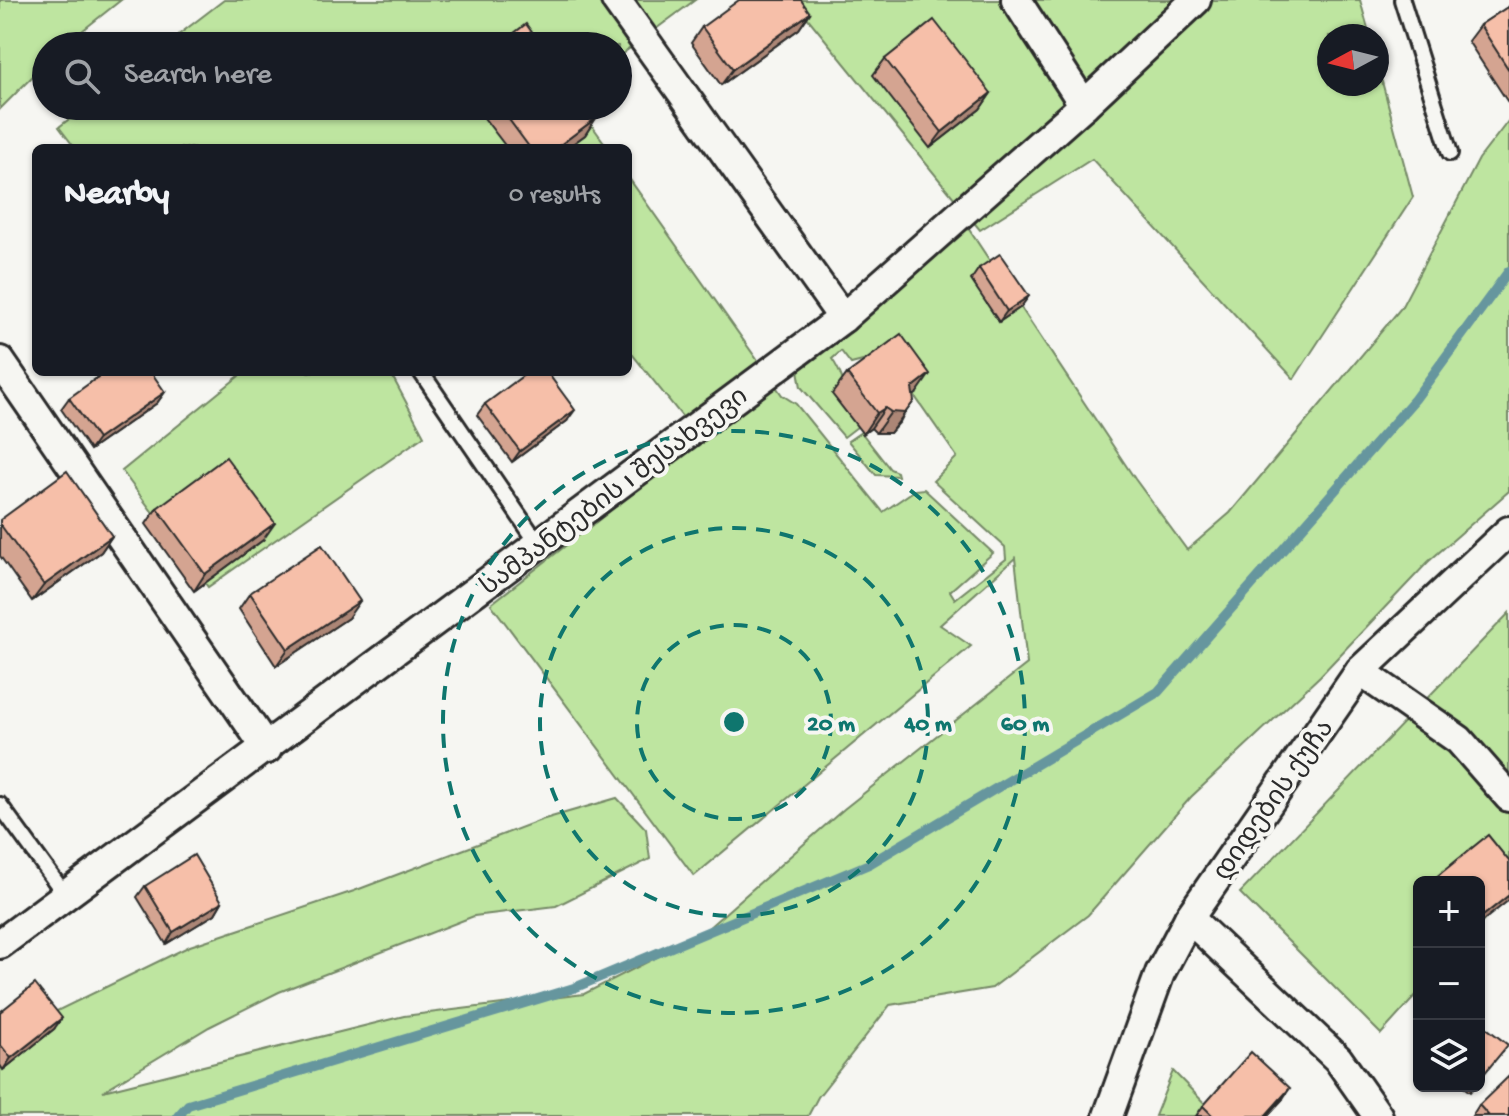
<!DOCTYPE html>
<html lang="en">
<head>
<meta charset="utf-8">
<style>
	body { margin:0; font-family:"Gochi Hand","Noto Sans Georgian",sans-serif; background:#20242c; color:#f1f3f6 }
	.controls { position:absolute; right:24px; bottom:24px; display:grid; overflow:hidden; border-radius:12px; box-shadow:0 2px 6px #0004 }
	.controls button { width:72px; height:72px; display:grid; place-items:center; padding:0; border:0; border-bottom:2px solid #363941; background:#171b24; color:#f1f3f6; font:40px sans-serif }
	.compass { position:absolute; left:1317px; top:24px; width:72px; height:72px; border-radius:50%; background:#171b24; box-shadow:0 2px 6px #0004; rotate:263deg }
	.list { margin:0; padding:0; list-style:none }
	h2 { display:flex; justify-content:space-between; align-items:center; height:104px; margin:0; padding:0 32px; font-size:34px }
	h2 small { font-size:26px; font-weight:400; color:#9ea1a6 }
	.icon { flex:none; width:44px; height:44px; fill:none; stroke:currentColor; stroke-width:2; stroke-linecap:round; stroke-linejoin:round }
	.map { position:relative; flex:none; width:1509px; height:1116px; overflow:hidden }
	.search { position:absolute; background:#171b24; box-shadow:0 2px 6px #0004; left:32px; top:32px; width:600px; height:88px; display:flex; align-items:center; gap:20px; box-sizing:border-box; padding:0 28px; border-radius:44px; color:#9ea1a6; font-size:30px }
	.panel { position:absolute; background:#171b24; box-shadow:0 2px 6px #0004; left:32px; top:144px; width:600px; height:232px; border-radius:12px }
	.map>svg:first-child { display:block }
	.green { fill:#bee5a0; stroke:#748866; stroke-width:2 }
	.lines { fill:none; stroke-linecap:round; stroke-linejoin:round }
	.stream { stroke:#66969e; stroke-width:10 }
	.lane-casing { stroke:#2b2b2b; stroke-width:20 }
	.street-casing { stroke:#2b2b2b; stroke-width:34 }
	.lane { stroke:#f6f6f2; stroke-width:14 }
	.street { stroke:#f6f6f2; stroke-width:28 }
	.wall { fill:#d4a491; stroke:#2b2b2b; stroke-width:2 }
	.shaded-wall { fill:#ac8676; stroke:#2b2b2b; stroke-width:2 }
	.building { fill:#f6bfa9; stroke:#2b2b2b; stroke-width:2 }
	.ring { fill:none; stroke:#0f766e; stroke-width:4; stroke-dasharray:14 10 }
	.labels { text-anchor:middle; stroke-width:8; stroke-linejoin:round; paint-order:stroke }
	.street-label { font-size:26px; fill:#2b2b2b; stroke:#f6f6f2 }
	.centre { fill:#0f766e; stroke:#f6f6f2; stroke-width:4 }
	.ring-label { font-size:24px; text-anchor:middle; font-weight:bold; fill:#0f766e; stroke:#f6f6f2; stroke-width:8; stroke-linejoin:round; paint-order:stroke }
</style>
</head>
<body>
<div class="map">
<svg width="1509" height="1116" viewBox="0 0 1509 1116">
	<rect width="100%" height="100%" fill="#f6f6f2"/>
	<filter id="ink" filterUnits="userSpaceOnUse"><feTurbulence type="fractalNoise" baseFrequency=".0125" numOctaves="2"/><feDisplacementMap in="SourceGraphic" scale="16" xChannelSelector="R" yChannelSelector="G"/><feConvolveMatrix kernelMatrix="1 2 1 2 8 2 1 2 1" color-interpolation-filters="sRGB"/></filter>
	<g filter="url(#ink)">
		<g class="green">
			<path d="M 0,0 L 121,0 L 63,46 L 46,46 L 46,63 L 0,109 Z"/>
			<path d="M 224,0 L 695,0 L 618,57 L 618,46 L 164,46 Z"/>
			<path d="M 793,0 L 1360,0 L 1370,36 L 1329,36 L 1329,84 L 1377,84 L 1377,63 L 1413,197 L 1294,379 L 1092,159 L 980,230 Z"/>
			<path d="M 86,106 L 578,106 L 608,148 L 75,148 L 59,127 Z"/>
			<path d="M 1509,120 L 1509,491 L 1428,562 L 1320,676 L 1191,797 L 1088,915 L 992,988 L 890,1005 L 818,1097 L 808,1116 L 0,1116 L 0,1046 L 34,1022 L 190,946 L 354,891 L 541,820 L 617,798 L 646,829 L 650,859 L 556,906 L 474,916 L 279,992 L 209,1027 L 103,1091 L 404,1016 L 584,994 L 699,936 L 844,809 L 1027,664 L 1015,558 L 940,625 L 971,646 L 694,876 L 491,604 L 701,440 L 628,349 L 628,177 L 782,395 L 796,404 L 883,512 L 915,490 L 924,489 L 993,553 L 950,591 L 955,599 L 1006,559 L 1005,547 L 933,481 L 957,457 L 886,355 L 851,364 L 841,351 L 832,359 C 845,377 849,404 857,427 L 844,437 L 801,387 L 798,370 L 966,225 L 1135,479 L 1187,550 L 1230,513 L 1401,308 L 1479,159 Z"/>
			<path d="M 237,372 L 390,372 L 424,436 L 208,587 L 122,471 L 239,376 Z"/>
			<path d="M 861,432 L 890,469 L 897,472 L 898,476 L 876,475 L 848,441 Z"/>
			<path d="M 1509,613 L 1509,893 L 1479,926 L 1479,882 L 1419,882 L 1419,992 L 1381,1034 L 1240,893 Z"/>
			<path d="M 1173,1071 L 1217,1116 L 1155,1116 Z"/>
		</g>
		<g class="lines">
			<path class="stream" d="M 178,1116 L 188,1105 L 574,988 L 869,864 L 1158,692 L 1415,399 L 1509,271"/>
			<defs>
				<g id="lane">
					<path d="M 1402,0 L 1450,153"/>
					<path d="M 421,372 L 539,545"/>
					<path d="M 0,805 L 66,896"/>
				</g>
				<g id="street">
					<path d="M 616,0 L 843,318"/>
					<path d="M 1016,0 L 1084,105"/>
					<path d="M 0,361 L 267,749"/>
					<path d="M 1360,671 L 1459,740 L 1509,797"/>
					<path d="M 1189,918 L 1338,1059 L 1378,1116"/>
					<path d="M 0,944 L 843,318 L 1084,105 L 1196,0"/>
					<path d="M 1108,1116 L 1160,973 L 1189,918 L 1360,671 L 1509,531"/>
				</g>
			</defs>
			<use href="#lane" class="lane-casing"/>
			<use href="#street" class="street-casing"/>
			<use href="#lane" class="lane"/>
			<use href="#street" class="street"/>
		</g>
		<g class="wall">
			<path d="M 1509,6 L 1509,104 L 1468,41 L 1480,25 Z"/>
			<path d="M 810,13 L 799,29 L 721,85 L 691,43 L 702,27 Z"/>
			<path d="M 885,59 L 991,93 L 980,109 L 930,148 L 873,75 Z"/>
			<path d="M 475,106 L 587,106 L 596,118 L 585,135 L 567,148 L 507,148 Z"/>
			<path d="M 979,268 L 1021,307 L 999,322 L 971,280 Z"/>
			<path d="M 847,374 L 916,394 L 913,396 L 900,422 L 890,433 L 876,433 L 871,428 L 863,434 L 832,394 Z"/>
			<path d="M 165,392 L 157,403 L 90,450 L 61,409 L 69,398 Z"/>
			<path d="M 485,404 L 567,421 L 512,462 L 477,415 Z"/>
			<path d="M 157,508 L 263,540 L 194,591 L 146,524 Z"/>
			<path d="M 0,524 L 112,536 L 101,552 L 32,601 L 0,556 Z"/>
			<path d="M 250,593 L 348,618 L 276,666 L 239,609 Z"/>
			<path d="M 145,886 L 222,902 L 215,914 L 166,944 L 137,897 Z"/>
			<path d="M 0,1012 L 54,1029 L 3,1070 L 0,1065 Z"/>
			<path d="M 1462,1086 L 1475,1086 L 1470,1092 Z"/>
			<path d="M 1282,1100 L 1267,1116 L 1196,1116 L 1203,1106 Z"/>
			<path d="M 1479,1105 L 1509,1116 L 1472,1116 Z"/>
		</g>
		<g class="shaded-wall">
			<path d="M 810,13 L 799,29 L 721,85 L 733,69 Z"/>
			<path d="M 991,93 L 980,109 L 930,148 L 942,132 Z"/>
			<path d="M 596,118 L 585,135 L 567,148 L 556,148 Z"/>
			<path d="M 1029,296 L 1021,307 L 999,322 L 1007,311 Z"/>
			<path d="M 930,374 L 916,394 L 897,408 L 912,388 Z"/>
			<path d="M 165,392 L 157,403 L 90,450 L 98,439 Z"/>
			<path d="M 914,401 L 890,433 L 876,433 L 891,412 Z"/>
			<path d="M 885,408 L 871,428 L 863,434 L 877,413 Z"/>
			<path d="M 575,410 L 567,421 L 512,462 L 520,451 Z"/>
			<path d="M 275,523 L 263,540 L 194,591 L 205,574 Z"/>
			<path d="M 112,536 L 101,552 L 32,601 L 44,585 Z"/>
			<path d="M 360,601 L 348,618 L 276,666 L 288,649 Z"/>
			<path d="M 1509,895 L 1509,900 L 1479,924 L 1479,919 Z"/>
			<path d="M 222,902 L 215,914 L 166,944 L 173,932 Z"/>
			<path d="M 62,1018 L 54,1029 L 3,1070 L 11,1058 Z"/>
			<path d="M 1290,1088 L 1282,1100 L 1267,1116 L 1265,1116 Z"/>
		</g>
		<g class="building">
			<path d="M 739,0 L 801,0 L 810,13 L 733,69 L 702,27 Z"/>
			<path d="M 1509,6 L 1509,70 L 1480,25 Z"/>
			<path d="M 934,20 L 991,93 L 942,132 L 885,59 Z"/>
			<path d="M 526,24 L 542,46 L 497,46 Z"/>
			<path d="M 499,106 L 587,106 L 596,118 L 556,148 L 530,148 Z"/>
			<path d="M 1000,254 L 1029,296 L 1007,311 L 979,268 Z"/>
			<path d="M 901,334 L 930,374 L 912,388 L 914,401 L 905,413 L 891,412 L 885,408 L 877,413 L 847,374 Z"/>
			<path d="M 105,372 L 151,372 L 165,392 L 98,439 L 69,398 Z"/>
			<path d="M 528,372 L 547,372 L 575,410 L 520,451 L 485,404 Z"/>
			<path d="M 226,457 L 275,523 L 205,574 L 157,508 Z"/>
			<path d="M 67,471 L 112,536 L 44,585 L 0,524 L 0,520 Z"/>
			<path d="M 322,545 L 360,601 L 288,649 L 250,593 Z"/>
			<path d="M 1488,835 L 1509,861 L 1509,895 L 1479,919 L 1479,882 L 1430,882 Z"/>
			<path d="M 194,855 L 222,902 L 173,932 L 145,886 Z"/>
			<path d="M 35,984 L 62,1018 L 11,1058 L 0,1044 L 0,1012 Z"/>
			<path d="M 1479,1022 L 1508,1045 L 1479,1080 Z"/>
			<path d="M 1251,1052 L 1290,1088 L 1265,1116 L 1213,1116 L 1203,1106 Z"/>
			<path d="M 1509,1076 L 1509,1116 L 1489,1116 L 1479,1105 Z"/>
		</g>
	</g>
	<g class="ring">
		<circle cx="734" cy="722" r="97"/>
		<circle cx="734" cy="722" r="194"/>
		<circle cx="734" cy="722" r="291"/>
	</g>
	<g class="labels">
		<g class="street-label">
			<text transform="translate(613 490) rotate(-37)" y="9">სამპანტების I შესახვევი</text>
			<text transform="translate(1272 799) rotate(-55)" y="9">დიდების ქუჩა</text>
		</g>
	</g>
	<circle cx="734" cy="722" r="12" class="centre"/>
	<g class="ring-label">
		<text x="831" y="730">20 m</text>
		<text x="928" y="730">40 m</text>
		<text x="1025" y="730">60 m</text>
	</g>
</svg>
<div class="controls">
<button>+</button>
<button>−</button>
<button><svg class="icon" aria-label="layers" viewBox="0 0 24 24"><path d="M12 4l9 5-9 5-9-5zM3 14l9 5 9-5"/></svg></button>
</div>
<svg class="compass" viewBox="-18 -18 36 36"><path d="M0-13l5 13h-10z" fill="#e53935"/><path d="M0 13l5-13h-10z" fill="#9ea1a6"/></svg>
<div class="search"><svg class="icon" aria-label="search" viewBox="0 0 24 24"><circle cx="10" cy="10" r="6"/><path d="M15 15l6 6"/></svg>Search here</div>
<section class="panel">
<h2>Nearby<small>0 results</small></h2>
<ul class="list">
</ul>
</section>
</div>
</body>
</html>
